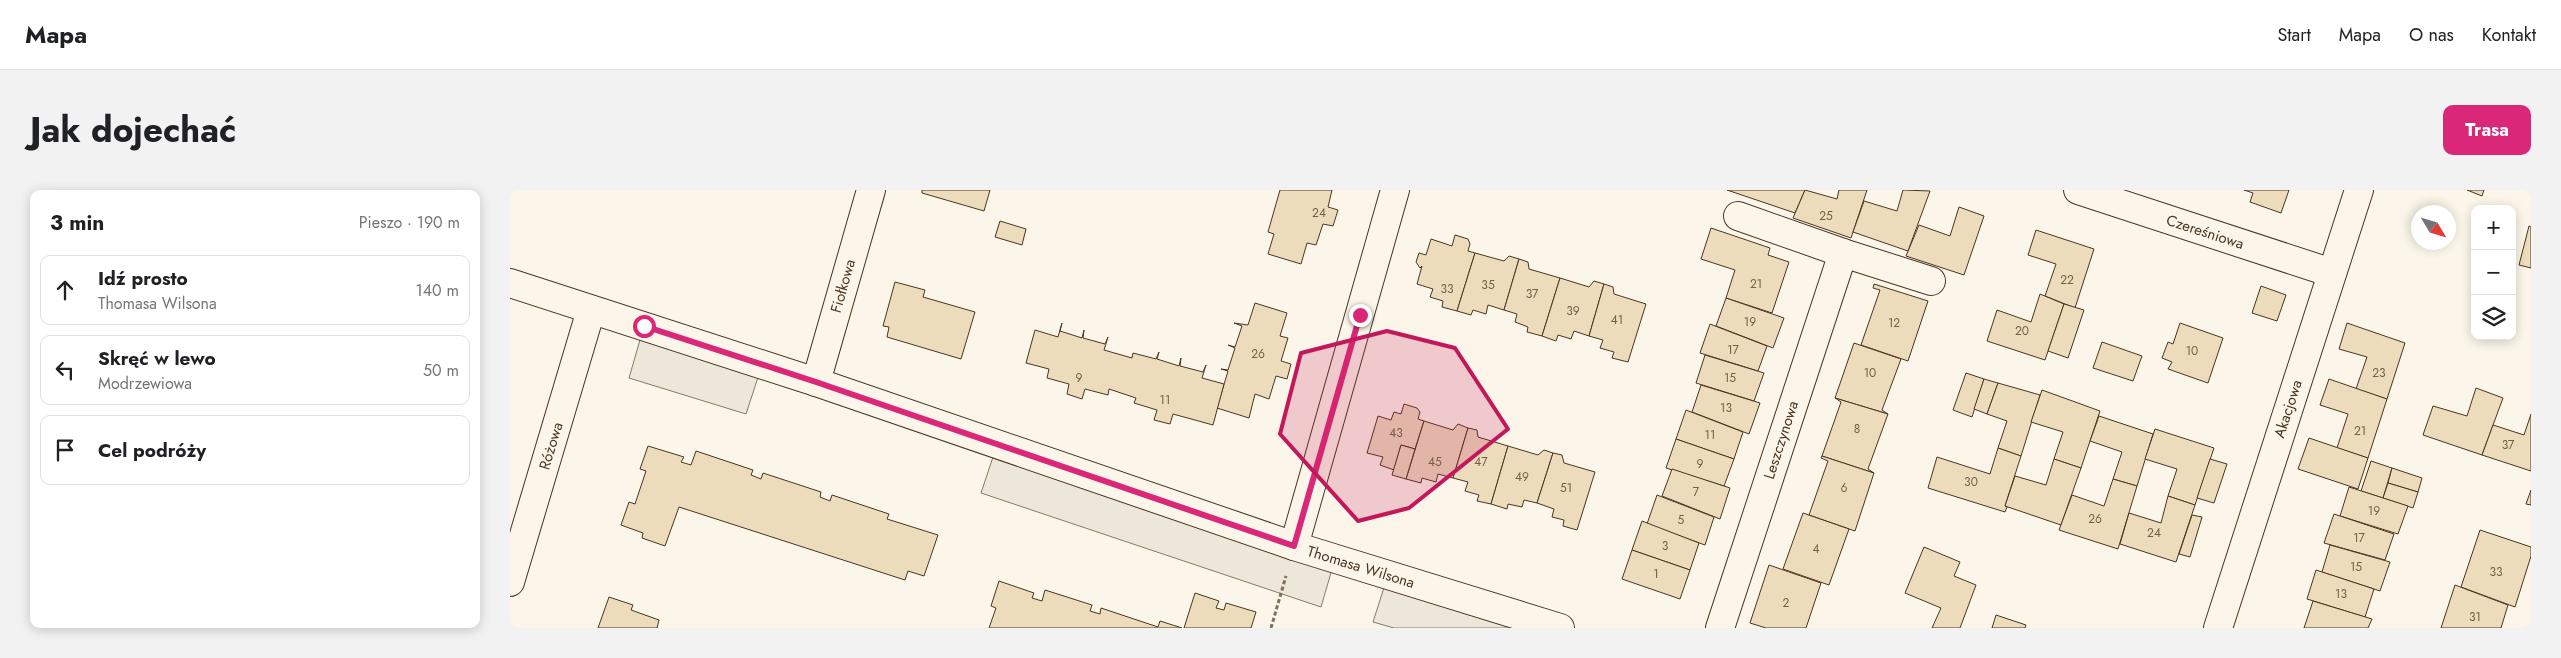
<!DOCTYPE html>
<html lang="pl">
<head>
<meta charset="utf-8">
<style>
	body { margin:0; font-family:Jost,sans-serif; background:#f2f2f2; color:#202124 }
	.controls { position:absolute; right:15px; top:15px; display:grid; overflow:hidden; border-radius:10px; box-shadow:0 2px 12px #0003 }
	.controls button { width:45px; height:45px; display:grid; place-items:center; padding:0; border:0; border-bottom:1px solid #e0e0e0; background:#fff; color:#202124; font:25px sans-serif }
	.compass { position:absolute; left:1901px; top:15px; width:45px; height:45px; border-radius:50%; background:#fff; box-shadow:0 2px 12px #0003; rotate:128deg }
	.stop { position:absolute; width:15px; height:15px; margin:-11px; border:4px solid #db2777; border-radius:50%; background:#fff }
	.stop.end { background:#db2777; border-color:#fff; box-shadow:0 1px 5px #0008 }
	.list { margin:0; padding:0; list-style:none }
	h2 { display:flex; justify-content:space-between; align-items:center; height:65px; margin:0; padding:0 20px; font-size:21px }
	h2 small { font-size:16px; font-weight:400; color:#757577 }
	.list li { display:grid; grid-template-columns:32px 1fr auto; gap:15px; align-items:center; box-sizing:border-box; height:70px; margin:0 10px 10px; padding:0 10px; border:1px solid #e0e0e0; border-radius:10px }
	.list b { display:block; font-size:19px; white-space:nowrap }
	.list p { margin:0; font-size:16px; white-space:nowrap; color:#757577 }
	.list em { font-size:16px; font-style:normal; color:#757577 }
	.icon { flex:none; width:28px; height:28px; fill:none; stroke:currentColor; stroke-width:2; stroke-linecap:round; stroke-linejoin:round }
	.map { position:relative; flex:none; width:2021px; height:438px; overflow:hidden; border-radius:10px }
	header { display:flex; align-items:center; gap:30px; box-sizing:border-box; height:70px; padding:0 25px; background:#fff; border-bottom:1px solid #e0e0e0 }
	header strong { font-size:24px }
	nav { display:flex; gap:28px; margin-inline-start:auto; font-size:18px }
	.intro { display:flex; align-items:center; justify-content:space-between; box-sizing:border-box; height:120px; padding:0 30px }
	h1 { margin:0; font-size:35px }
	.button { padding:12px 22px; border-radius:10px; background:#db2777; color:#fff; font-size:18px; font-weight:700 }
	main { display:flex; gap:30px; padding:0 30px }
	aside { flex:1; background:#fff; border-radius:10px; box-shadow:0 2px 12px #0003 }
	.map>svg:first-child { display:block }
	.parking { fill:#ede7d9; stroke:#887966 }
	.building { fill:#ecdcbc; stroke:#4a3520 }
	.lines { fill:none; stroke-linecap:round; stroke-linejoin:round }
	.minor-casing { stroke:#4a3520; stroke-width:30 }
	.path { stroke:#7f6f5c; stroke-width:3; stroke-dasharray:4 2.5; stroke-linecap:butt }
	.minor { stroke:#fbf6e9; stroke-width:28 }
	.route { stroke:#db2777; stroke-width:6 }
	.marked { fill:#c2185b; fill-opacity:0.2; stroke:#c2185b; stroke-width:4; stroke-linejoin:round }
	.labels { text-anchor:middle; stroke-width:4; stroke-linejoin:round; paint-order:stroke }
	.number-label { font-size:12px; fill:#725f47 }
	.street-label { font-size:15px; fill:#4a3520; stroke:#fbf6e9 }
</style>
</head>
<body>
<header>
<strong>Mapa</strong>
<nav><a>Start</a><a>Mapa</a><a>O nas</a><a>Kontakt</a></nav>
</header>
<div class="intro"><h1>Jak dojechać</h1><a class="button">Trasa</a></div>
<main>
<aside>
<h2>3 min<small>Pieszo · 190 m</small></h2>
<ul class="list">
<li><svg class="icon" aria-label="ahead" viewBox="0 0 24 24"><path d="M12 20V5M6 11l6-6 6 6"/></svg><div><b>Idź prosto</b><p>Thomasa Wilsona</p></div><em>140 m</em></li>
<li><svg class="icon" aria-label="left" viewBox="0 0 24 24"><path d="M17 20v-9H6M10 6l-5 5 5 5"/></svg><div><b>Skręć w lewo</b><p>Modrzewiowa</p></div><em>50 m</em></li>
<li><svg class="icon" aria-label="arrive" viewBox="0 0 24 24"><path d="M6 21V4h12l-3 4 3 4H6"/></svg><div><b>Cel podróży</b></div></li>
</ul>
</aside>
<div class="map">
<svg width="2021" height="438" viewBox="0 0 2021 438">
	<rect width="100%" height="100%" fill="#fbf6e9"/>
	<g class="parking">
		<path d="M 134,136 L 252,175 L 236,224 L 119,188 Z"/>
		<path d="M 487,255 L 825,369 L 811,417 L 471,303 Z"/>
		<path d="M 878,385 L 1050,438 L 884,438 L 863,432 Z"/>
	</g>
	<g class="building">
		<path d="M 412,0 L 480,0 L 474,21 L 412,3 Z"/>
		<path d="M 770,0 L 822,0 L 818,17 L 828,20 L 823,36 L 813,34 L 806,55 L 797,53 L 791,74 L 758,64 L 764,44 L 758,42 Z"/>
		<path d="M 1217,0 L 1295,0 L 1285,23 Z"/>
		<path d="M 1295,0 L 1327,9 L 1329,0 L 1357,0 L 1341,48 L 1283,28 Z"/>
		<path d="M 1393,0 L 1420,1 L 1398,61 L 1343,42 L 1354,11 L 1387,21 Z"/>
		<path d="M 1734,0 L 1779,0 L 1771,23 L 1740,12 L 1743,3 Z"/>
		<path d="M 1957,0 L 1974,0 L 1972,6 Z"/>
		<path d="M 1449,17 L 1474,26 L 1454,85 L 1396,66 L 1409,35 L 1440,46 Z"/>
		<path d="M 490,31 L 516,39 L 512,55 L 485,47 Z"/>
		<path d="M 2019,36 L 2021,37 L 2021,78 L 2009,75 Z"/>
		<path d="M 1201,38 L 1260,58 L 1258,65 L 1279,72 L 1262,123 L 1216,108 L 1225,80 L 1191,69 Z"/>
		<path d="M 1526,40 L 1584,59 L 1565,118 L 1535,106 L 1546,74 L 1518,65 Z"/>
		<path d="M 945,45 L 958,49 L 960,54 L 958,61 L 965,63 L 947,121 L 932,117 L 933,111 L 920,107 L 923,99 L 907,94 L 912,76 L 910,78 L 906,72 L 909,63 L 916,65 L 921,49 L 942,56 Z"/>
		<path d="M 965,63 L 994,71 L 999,66 L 1009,69 L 994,120 L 978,115 L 976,124 L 963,120 L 961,125 L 947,121 Z"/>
		<path d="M 1009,69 L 1018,72 L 1019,79 L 1050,88 L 1032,146 L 1017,142 L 1018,137 L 1005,132 L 1007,124 L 994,120 Z"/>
		<path d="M 1050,88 L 1079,97 L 1084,91 L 1094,94 L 1079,146 L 1064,141 L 1061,149 L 1048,145 L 1046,151 L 1032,146 Z"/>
		<path d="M 385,92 L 415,100 L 413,107 L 465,122 L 451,169 L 377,147 L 379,137 L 373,136 Z"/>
		<path d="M 1094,94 L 1103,97 L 1104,104 L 1136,114 L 1118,172 L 1102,168 L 1104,162 L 1090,158 L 1093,150 L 1079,146 Z"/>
		<path d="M 1364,94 L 1418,111 L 1398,171 L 1351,155 L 1370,100 L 1363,98 Z"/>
		<path d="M 1751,96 L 1776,105 L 1767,131 L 1742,123 Z"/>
		<path d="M 1530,104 L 1554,114 L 1535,170 L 1477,151 L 1487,120 L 1521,132 Z"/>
		<path d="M 1216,108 L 1274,128 L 1263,158 L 1206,136 Z"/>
		<path d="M 745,113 L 777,123 L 770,146 L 778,148 L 771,171 L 781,174 L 777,189 L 766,186 L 759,209 L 745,204 L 739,228 L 707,218 L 718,181 L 711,179 L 718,180 L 725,158 L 718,155 L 725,157 L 732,136 L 724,133 L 738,135 Z"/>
		<path d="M 1554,114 L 1574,120 L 1558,168 L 1538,161 Z"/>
		<path d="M 552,133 L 550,141 L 572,148 L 574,140 L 573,148 L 595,154 L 598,147 L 594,160 L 622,168 L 623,163 L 646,169 L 649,162 L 647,169 L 669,176 L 671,168 L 670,176 L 693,182 L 696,175 L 692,188 L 714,194 L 703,235 L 663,224 L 660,234 L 644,230 L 647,220 L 624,213 L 626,208 L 599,199 L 598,205 L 575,199 L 572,209 L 557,204 L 559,194 L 537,188 L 539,179 L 516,173 L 525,140 L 548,147 Z"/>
		<path d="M 1670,133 L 1713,148 L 1698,193 L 1658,179 L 1662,172 L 1652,168 L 1658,152 L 1663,154 Z"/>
		<path d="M 1837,133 L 1895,153 L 1877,209 L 1846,199 L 1857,167 L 1829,159 Z"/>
		<path d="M 1200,134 L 1257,156 L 1248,181 L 1190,163 Z"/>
		<path d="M 1592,152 L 1632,166 L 1623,191 L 1583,178 Z"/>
		<path d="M 1344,153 L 1391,169 L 1372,220 L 1378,224 L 1325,208 Z"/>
		<path d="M 1195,165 L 1254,183 L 1244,211 L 1186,193 Z"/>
		<path d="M 1456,183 L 1474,189 L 1462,227 L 1443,220 Z"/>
		<path d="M 1474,189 L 1488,193 L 1477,224 L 1464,219 Z"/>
		<path d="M 1819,189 L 1877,209 L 1858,268 L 1827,258 L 1838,224 L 1810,215 Z"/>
		<path d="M 1488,193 L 1530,205 L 1511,266 L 1488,258 L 1497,231 L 1477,224 Z"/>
		<path d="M 1191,195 L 1250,213 L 1239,244 L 1182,222 Z"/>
		<path d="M 1966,198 L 1993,208 L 1972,265 L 1913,245 L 1923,216 L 1957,226 Z"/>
		<path d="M 1532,200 L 1590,221 L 1571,278 L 1544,269 L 1553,242 L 1521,232 Z"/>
		<path d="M 1325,208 L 1378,224 L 1358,279 L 1364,283 L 1312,266 L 1331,212 Z"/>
		<path d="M 894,214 L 907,218 L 910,222 L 908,229 L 914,231 L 905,259 L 891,255 L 884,280 L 870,275 L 873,267 L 857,263 L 868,226 L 881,230 L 884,222 L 891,224 Z"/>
		<path d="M 1176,220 L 1233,242 L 1224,269 L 1166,249 Z"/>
		<path d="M 2021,224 L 2021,281 L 1972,265 L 1983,235 L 2014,245 Z"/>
		<path d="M 1589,226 L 1643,244 L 1627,296 L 1603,289 L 1612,262 L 1580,251 Z"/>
		<path d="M 914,231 L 943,240 L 948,234 L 958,238 L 943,288 L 928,284 L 926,292 L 912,288 L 911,293 L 896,289 Z"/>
		<path d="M 958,238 L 967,240 L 968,247 L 998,256 L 981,314 L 967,311 L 969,305 L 955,301 L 958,292 L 943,288 Z"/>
		<path d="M 1645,239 L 1704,258 L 1685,315 L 1658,306 L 1667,279 L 1635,269 Z"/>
		<path d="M 1799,248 L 1858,268 L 1848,299 L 1788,279 Z"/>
		<path d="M 1166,249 L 1224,269 L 1214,296 L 1156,278 Z"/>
		<path d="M 891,255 L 905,259 L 896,289 L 882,285 Z"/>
		<path d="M 138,256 L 174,267 L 171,272 L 181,275 L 186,261 L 243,280 L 241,285 L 251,289 L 253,283 L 311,302 L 310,307 L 320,311 L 322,305 L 379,324 L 377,329 L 428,345 L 414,386 L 398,381 L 395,390 L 169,317 L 155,356 L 132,348 L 133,343 L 111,335 L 119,312 L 125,314 L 136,281 L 130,279 Z"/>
		<path d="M 998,256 L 1028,265 L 1034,260 L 1043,263 L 1027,313 L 1014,310 L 1012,317 L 998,314 L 997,319 L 981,314 Z"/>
		<path d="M 1488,258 L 1511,266 L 1495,316 L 1497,317 L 1495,322 L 1418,298 L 1427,267 L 1480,284 Z"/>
		<path d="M 1043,263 L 1052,265 L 1054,273 L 1085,282 L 1067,340 L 1053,336 L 1054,330 L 1042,327 L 1044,319 L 1027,313 Z"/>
		<path d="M 1312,266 L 1364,283 L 1345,341 L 1299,325 L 1318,271 L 1311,268 Z"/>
		<path d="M 1544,269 L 1571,278 L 1551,335 L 1495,316 L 1505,286 L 1536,295 Z"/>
		<path d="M 1700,269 L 1717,274 L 1704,313 L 1687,308 Z"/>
		<path d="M 1861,271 L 1882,278 L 1873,308 L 1851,301 Z"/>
		<path d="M 1882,278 L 1912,288 L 1908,302 L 1878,293 Z"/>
		<path d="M 1162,279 L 1220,298 L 1210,329 L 1152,306 Z"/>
		<path d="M 1603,289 L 1627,296 L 1608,359 L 1549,340 L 1562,305 L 1594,316 Z"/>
		<path d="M 1878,293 L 1908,302 L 1903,318 L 1873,308 Z"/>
		<path d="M 1839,297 L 1898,316 L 1888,344 L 1830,326 Z"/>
		<path d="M 2021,300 L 2021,315 L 2016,314 Z"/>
		<path d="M 1147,305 L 1204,327 L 1195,355 L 1137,334 Z"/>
		<path d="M 1658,306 L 1685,315 L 1666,372 L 1610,354 L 1619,323 L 1651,333 Z"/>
		<path d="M 1293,323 L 1339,339 L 1319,395 L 1273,379 Z"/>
		<path d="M 1824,324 L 1884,344 L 1875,370 L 1814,353 Z"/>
		<path d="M 1682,325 L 1692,327 L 1680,367 L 1669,364 Z"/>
		<path d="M 1132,331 L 1189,353 L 1180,380 L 1122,360 Z"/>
		<path d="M 1970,340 L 2021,357 L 2021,366 L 2005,417 L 1951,397 Z"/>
		<path d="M 1820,355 L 1880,372 L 1870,401 L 1812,382 Z"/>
		<path d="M 1414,357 L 1450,372 L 1444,386 L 1466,395 L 1450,438 L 1422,438 L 1431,418 L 1395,403 Z"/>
		<path d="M 1122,360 L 1180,380 L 1170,409 L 1112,389 Z"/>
		<path d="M 1259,375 L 1311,393 L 1296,438 L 1256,438 L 1240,433 Z"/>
		<path d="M 1806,380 L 1864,399 L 1855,427 L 1797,409 Z"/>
		<path d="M 489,391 L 524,403 L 522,408 L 532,411 L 535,400 L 582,415 L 580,421 L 590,424 L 591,418 L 648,437 L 650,431 L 672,438 L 479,438 L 486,418 L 481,416 Z"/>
		<path d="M 1945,395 L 1998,415 L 1991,438 L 1931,438 Z"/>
		<path d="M 685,403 L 709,411 L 706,418 L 714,420 L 716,413 L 746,422 L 741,438 L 674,438 Z"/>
		<path d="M 99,407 L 123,415 L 121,420 L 149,430 L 147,438 L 88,438 Z"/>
		<path d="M 1803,411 L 1862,429 L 1858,438 L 1794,438 Z"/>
		<path d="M 1486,425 L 1516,435 L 1515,438 L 1482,438 Z"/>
	</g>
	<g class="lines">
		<defs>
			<g id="minor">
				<path d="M 1568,0 L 1822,83"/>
				<path d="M 1333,63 L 1421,91"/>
				<path d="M 0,93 L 306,192 L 784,356 L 1050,438"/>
				<path d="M 306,192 L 361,0"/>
				<path d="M 784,356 L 885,0"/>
				<path d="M 0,392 L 81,120"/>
				<path d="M 1210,438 L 1333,63 L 1228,26"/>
				<path d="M 1708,438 L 1849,0"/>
			</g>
		</defs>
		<use href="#minor" class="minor-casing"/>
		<path class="path" d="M 761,438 L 776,386"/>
		<use href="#minor" class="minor"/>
	</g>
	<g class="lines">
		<path class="route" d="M 134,136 L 306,192 L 784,356 L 850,125"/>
	</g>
	<path class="marked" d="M 877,141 L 945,158 L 998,239 L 899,318 L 848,331 L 770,244 L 791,163 Z"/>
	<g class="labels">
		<g class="number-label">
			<text x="809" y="27">24</text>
			<text x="1316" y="30">25</text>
			<text x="1557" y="94">22</text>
			<text x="1246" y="98">21</text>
			<text x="978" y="99">35</text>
			<text x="937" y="103">33</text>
			<text x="1022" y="108">37</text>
			<text x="1063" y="125">39</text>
			<text x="1107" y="134">41</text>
			<text x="1240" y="136">19</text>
			<text x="1384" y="137">12</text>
			<text x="1512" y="145">20</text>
			<text x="1223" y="164">17</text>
			<text x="1682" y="165">10</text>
			<text x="748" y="168">26</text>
			<text x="1360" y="187">10</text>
			<text x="1869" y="187">23</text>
			<text x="569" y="192">9</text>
			<text x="1220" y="192">15</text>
			<text x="655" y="214">11</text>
			<text x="1216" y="222">13</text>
			<text x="1347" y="243">8</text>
			<text x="1850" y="245">21</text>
			<text x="886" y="247">43</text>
			<text x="1200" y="249">11</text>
			<text x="1998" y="259">37</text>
			<text x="925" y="276">45</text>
			<text x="971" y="276">47</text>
			<text x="1190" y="278">9</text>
			<text x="1012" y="291">49</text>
			<text x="1461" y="296">30</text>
			<text x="1056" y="302">51</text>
			<text x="1334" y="302">6</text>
			<text x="1186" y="306">7</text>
			<text x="1864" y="325">19</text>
			<text x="1585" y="333">26</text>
			<text x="1171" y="334">5</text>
			<text x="1644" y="347">24</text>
			<text x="1849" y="352">17</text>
			<text x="1155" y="360">3</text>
			<text x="1306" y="363">4</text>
			<text x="1846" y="381">15</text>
			<text x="1986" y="386">33</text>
			<text x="1146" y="388">1</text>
			<text x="1831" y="408">13</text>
			<text x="1276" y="417">2</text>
			<text x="1965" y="431">31</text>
		</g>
		<g class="street-label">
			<text transform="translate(1695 42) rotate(18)" y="5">Czereśniowa</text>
			<text transform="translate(333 96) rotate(-74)" y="5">Fiołkowa</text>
			<text transform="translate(1778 219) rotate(-72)" y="5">Akacjowa</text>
			<text transform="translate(1271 250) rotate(-72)" y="5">Leszczynowa</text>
			<text transform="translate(41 256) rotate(-73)" y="5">Różowa</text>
			<text transform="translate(851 377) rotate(17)" y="5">Thomasa Wilsona</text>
		</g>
	</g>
</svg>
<div class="controls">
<button>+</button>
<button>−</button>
<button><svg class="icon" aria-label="layers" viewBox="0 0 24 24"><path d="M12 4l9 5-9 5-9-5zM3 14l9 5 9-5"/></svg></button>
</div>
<svg class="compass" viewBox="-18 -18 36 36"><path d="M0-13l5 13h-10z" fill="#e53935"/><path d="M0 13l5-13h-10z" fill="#757577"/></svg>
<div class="stop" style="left:134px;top:136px"></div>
<div class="stop end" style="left:850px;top:125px"></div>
</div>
</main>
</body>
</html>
